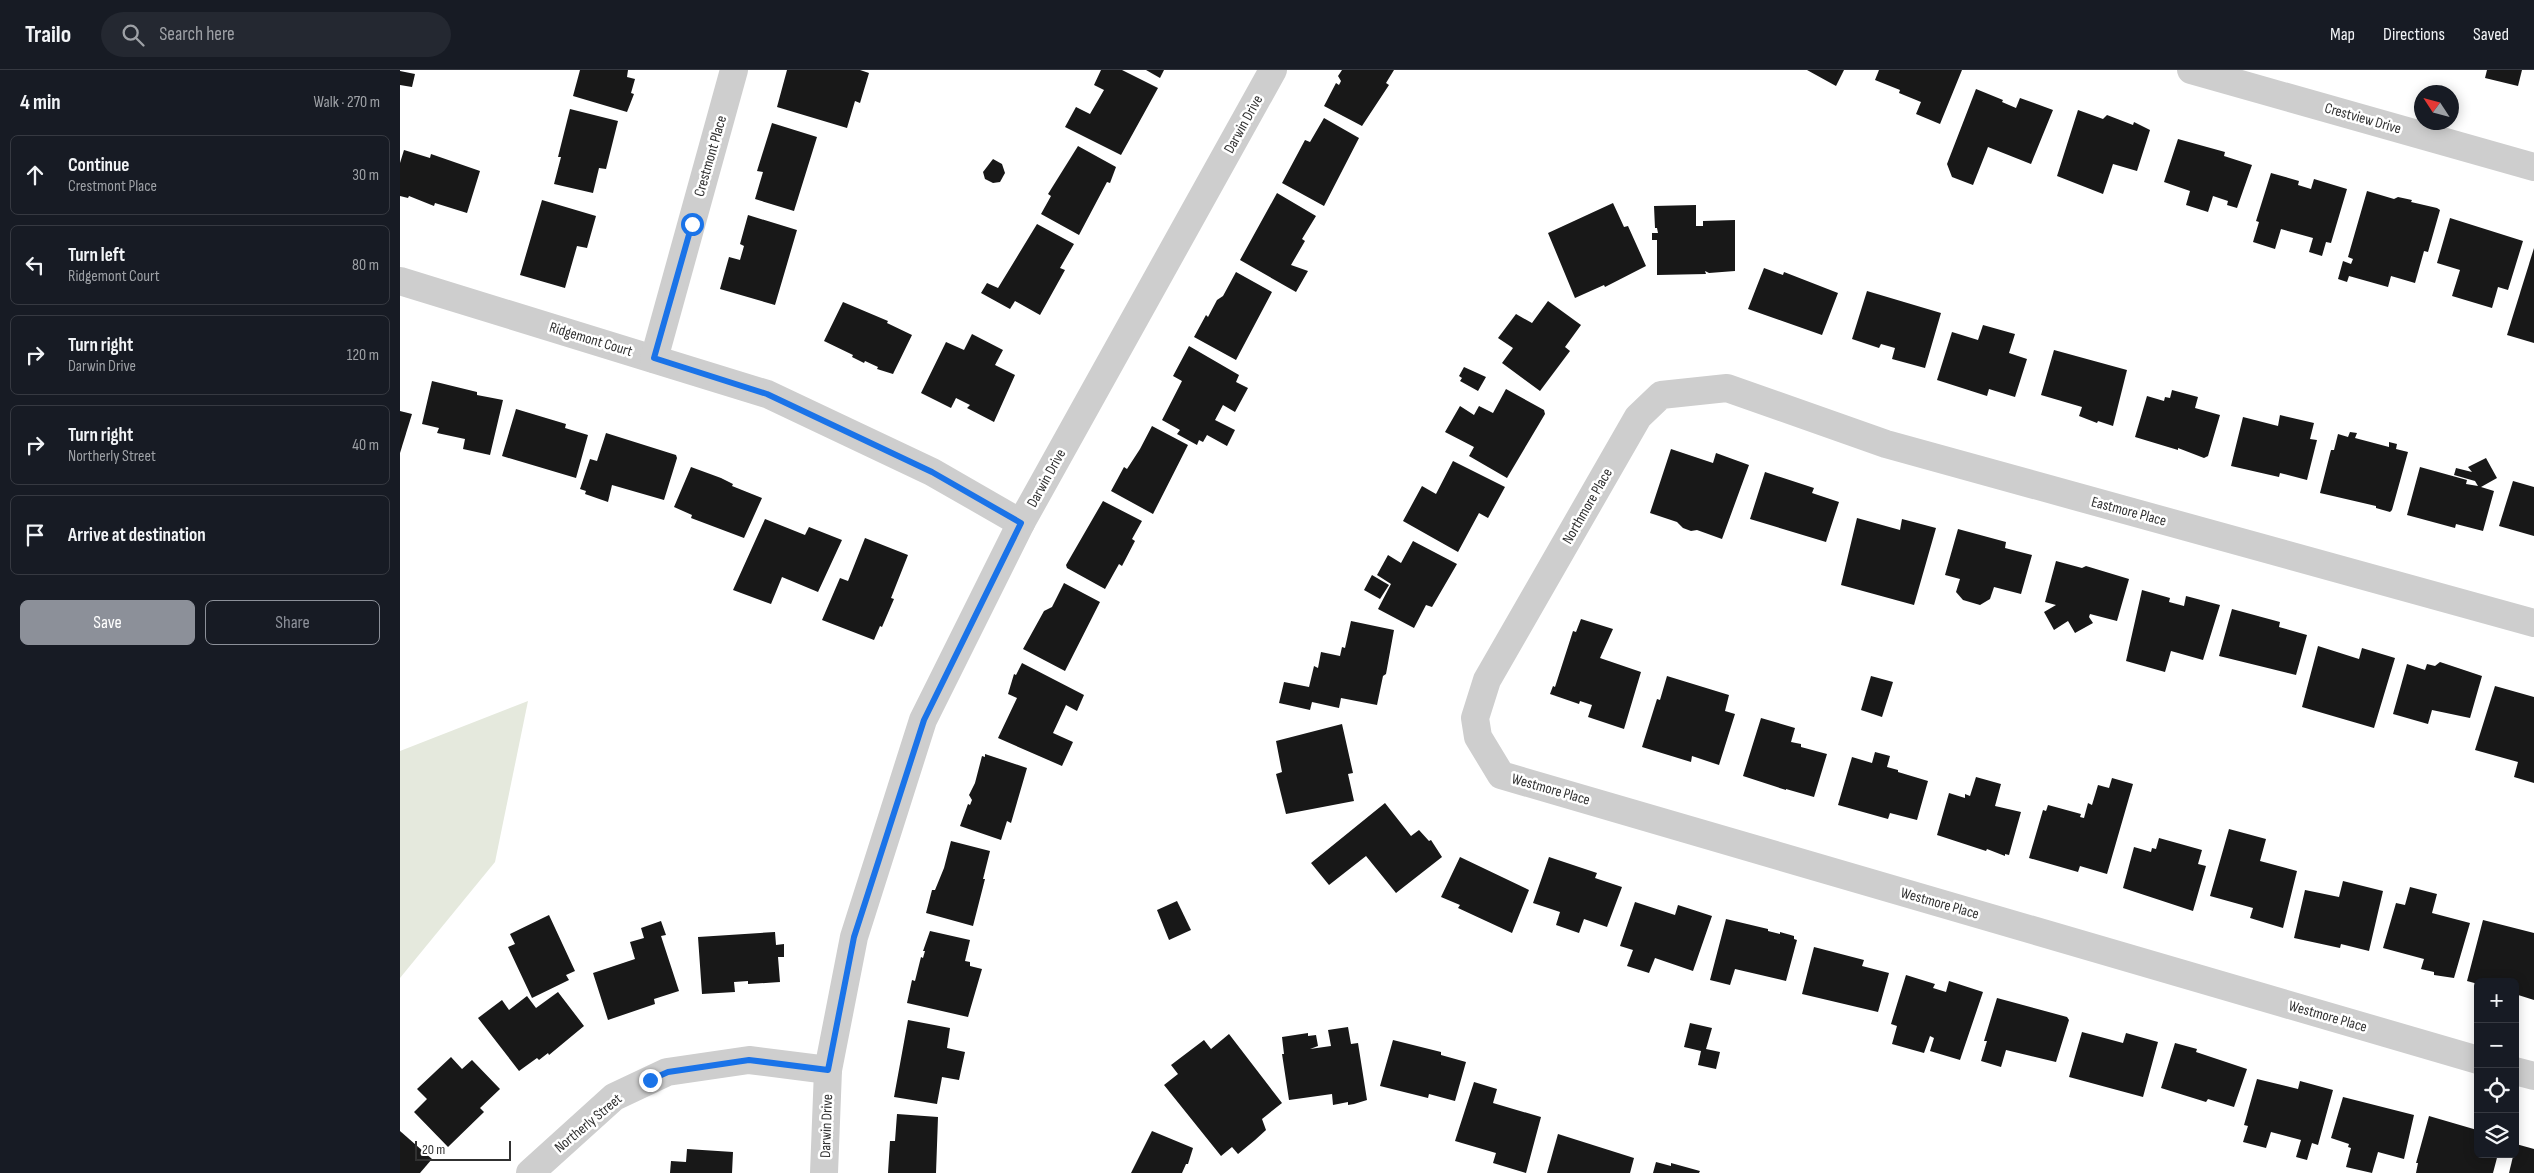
<!DOCTYPE html>
<html lang="en">
<head>
<meta charset="utf-8">
<style>
	body { margin:0; font-family:"Sofia Sans Condensed",sans-serif; background:#242831; color:#f1f3f6 }
	.controls { position:absolute; right:15px; bottom:15px; display:grid; overflow:hidden; border-radius:8px; box-shadow:0 2px 12px #0003 }
	.controls button { width:45px; height:45px; display:grid; place-items:center; padding:0; border:0; border-bottom:1px solid #363941; background:#171b24; color:#f1f3f6; font:25px sans-serif }
	.compass { position:absolute; left:2014px; top:15px; width:45px; height:45px; border-radius:50%; background:#171b24; box-shadow:0 2px 12px #0003; rotate:306deg }
	.scale { position:absolute; left:15px; bottom:12px; width:96px; box-sizing:border-box; padding-left:5px; border:2px solid #313131; border-top:0; font-size:14px; line-height:18px; white-space:nowrap; color:#313131; -webkit-text-stroke:4px #fff; paint-order:stroke }
	.stop { position:absolute; width:15px; height:15px; margin:-11px; border:4px solid #1a73e8; border-radius:50%; background:#fff }
	.stop.end { background:#1a73e8; border-color:#fff; box-shadow:0 1px 5px #0008 }
	.list { margin:0; padding:0; list-style:none }
	h2 { display:flex; justify-content:space-between; align-items:center; height:65px; margin:0; padding:0 20px; font-size:21px }
	h2 small { font-size:16px; font-weight:400; color:#9ea1a6 }
	.list li { display:grid; grid-template-columns:32px 1fr auto; gap:15px; align-items:center; box-sizing:border-box; height:80px; margin:0 10px 10px; padding:0 10px; border:1px solid #363941; border-radius:8px }
	.list b { display:block; font-size:19px; white-space:nowrap }
	.list p { margin:0; font-size:16px; white-space:nowrap; color:#9ea1a6 }
	.list em { font-size:16px; font-style:normal; color:#9ea1a6 }
	.actions { display:flex; gap:10px; padding:15px 20px }
	.actions a { flex:1; padding:11px 0; border:1px solid #8c9099; border-radius:8px; text-align:center; font-size:18px; color:#8c9099 }
	.actions .main { background:#8c9099; color:#fff }
	.icon { flex:none; width:28px; height:28px; fill:none; stroke:currentColor; stroke-width:2; stroke-linecap:round; stroke-linejoin:round }
	.map { position:relative; flex:none; width:2134px; height:1103px; overflow:hidden }
	header { display:flex; align-items:center; gap:30px; box-sizing:border-box; height:70px; padding:0 25px; background:#171b24; border-bottom:1px solid #363941 }
	header strong { font-size:24px }
	nav { display:flex; gap:28px; margin-inline-start:auto; font-size:18px }
	.search { width:350px; height:45px; background:#242831; display:flex; align-items:center; gap:12px; box-sizing:border-box; padding:0 18px; border-radius:28px; color:#9ea1a6; font-size:19px }
	main { display:flex }
	aside { flex:1; background:#171b24 }
	.map>svg:first-child { display:block }
	.green { fill:#e5e9dd }
	.building { fill:#181818 }
	.lines { fill:none; stroke-linecap:round; stroke-linejoin:round }
	.minor { stroke:#cecece; stroke-width:28 }
	.route { stroke:#1a73e8; stroke-width:6 }
	.labels { text-anchor:middle; stroke-width:5; stroke-linejoin:round; paint-order:stroke }
	.street-label { font-size:15px; fill:#313131; stroke:#fff }
</style>
</head>
<body>
<header>
<strong>Trailo</strong>
<div class="search"><svg class="icon" aria-label="search" viewBox="0 0 24 24"><circle cx="10" cy="10" r="6"/><path d="M15 15l6 6"/></svg>Search here</div>
<nav><a>Map</a><a>Directions</a><a>Saved</a></nav>
</header>
<main>
<aside>
<h2>4 min<small>Walk · 270 m</small></h2>
<ul class="list">
<li><svg class="icon" aria-label="ahead" viewBox="0 0 24 24"><path d="M12 20V5M6 11l6-6 6 6"/></svg><div><b>Continue</b><p>Crestmont Place</p></div><em>30 m</em></li>
<li><svg class="icon" aria-label="left" viewBox="0 0 24 24"><path d="M17 20v-9H6M10 6l-5 5 5 5"/></svg><div><b>Turn left</b><p>Ridgemont Court</p></div><em>80 m</em></li>
<li><svg class="icon" aria-label="right" viewBox="0 0 24 24"><path d="M7 20v-9h11M14 6l5 5-5 5"/></svg><div><b>Turn right</b><p>Darwin Drive</p></div><em>120 m</em></li>
<li><svg class="icon" aria-label="right" viewBox="0 0 24 24"><path d="M7 20v-9h11M14 6l5 5-5 5"/></svg><div><b>Turn right</b><p>Northerly Street</p></div><em>40 m</em></li>
<li><svg class="icon" aria-label="arrive" viewBox="0 0 24 24"><path d="M6 21V4h12l-3 4 3 4H6"/></svg><div><b>Arrive at destination</b></div></li>
</ul>
<div class="actions"><a class="main">Save</a><a>Share</a></div>
</aside>
<div class="map">
<svg width="2134" height="1103" viewBox="0 0 2134 1103">
	<rect width="100%" height="100%" fill="#fff"/>
	<path class="green" d="M 128,631 L 95,792 L 0,908 L 0,681 Z"/>
	<g class="building">
		<path d="M 180,0 L 228,0 L 227,7 L 235,9 L 231,23 L 234,24 L 227,42 L 173,26 Z"/>
		<path d="M 387,0 L 460,0 L 469,3 L 460,33 L 455,31 L 447,58 L 377,37 Z"/>
		<path d="M 701,0 L 722,0 L 758,18 L 721,85 L 665,57 L 676,37 L 690,44 L 704,20 L 694,15 Z"/>
		<path d="M 746,0 L 764,0 L 760,8 Z"/>
		<path d="M 942,0 L 994,0 L 986,13 L 989,15 L 962,56 L 924,36 L 936,13 L 939,15 L 941,11 L 938,6 Z"/>
		<path d="M 1407,0 L 1444,0 L 1436,16 Z"/>
		<path d="M 1479,0 L 1562,0 L 1540,54 L 1516,44 L 1521,32 L 1499,23 L 1500,20 L 1475,10 Z"/>
		<path d="M 2087,0 L 2122,0 L 2118,16 L 2085,8 Z"/>
		<path d="M 0,1 L 15,4 L 12,17 L 0,15 Z"/>
		<path d="M 1576,19 L 1603,30 L 1602,32 L 1616,38 L 1620,28 L 1653,40 L 1631,94 L 1588,77 L 1573,115 L 1552,107 L 1547,94 Z"/>
		<path d="M 170,39 L 218,51 L 206,99 L 199,98 L 193,123 L 154,114 L 161,87 L 158,87 Z"/>
		<path d="M 1678,40 L 1703,49 L 1707,45 L 1733,55 L 1734,52 L 1750,60 L 1737,101 L 1713,94 L 1703,124 L 1657,106 Z"/>
		<path d="M 924,48 L 959,68 L 924,136 L 882,113 L 905,70 L 910,72 Z"/>
		<path d="M 372,53 L 417,67 L 394,141 L 355,129 L 363,102 L 357,101 Z"/>
		<path d="M 1778,69 L 1825,82 L 1824,86 L 1852,95 L 1837,138 L 1827,135 L 1828,131 L 1813,126 L 1808,142 L 1786,135 L 1790,121 L 1764,112 Z"/>
		<path d="M 678,76 L 716,97 L 710,113 L 707,112 L 679,165 L 641,144 L 651,126 L 648,124 Z"/>
		<path d="M 4,80 L 30,88 L 31,84 L 80,101 L 67,143 L 35,133 L 34,136 L 9,126 L 8,128 L 0,126 L 0,93 Z"/>
		<path d="M 593,89 L 602,94 L 605,103 L 600,112 L 593,113 L 585,109 L 583,102 Z"/>
		<path d="M 1871,103 L 1899,111 L 1898,115 L 1911,119 L 1914,109 L 1947,119 L 1931,173 L 1926,172 L 1922,186 L 1909,182 L 1913,168 L 1881,159 L 1875,179 L 1853,172 L 1859,152 L 1856,151 Z"/>
		<path d="M 1967,121 L 1994,129 L 1998,127 L 2012,130 L 2011,132 L 2037,138 L 2040,140 L 2028,182 L 2024,181 L 2015,213 L 1991,206 L 1988,217 L 1949,206 L 1947,212 L 1938,209 L 1943,191 L 1951,194 L 1953,189 L 1948,187 Z"/>
		<path d="M 877,123 L 916,146 L 902,169 L 905,171 L 891,195 L 908,201 L 896,222 L 840,190 Z"/>
		<path d="M 142,130 L 196,146 L 187,178 L 177,176 L 165,218 L 120,205 Z"/>
		<path d="M 1213,133 L 1224,157 L 1228,156 L 1246,196 L 1205,217 L 1204,215 L 1175,228 L 1148,163 Z"/>
		<path d="M 1296,135 L 1296,156 L 1303,156 L 1303,151 L 1335,150 L 1335,201 L 1309,203 L 1305,201 L 1306,204 L 1257,205 L 1257,170 L 1252,170 L 1252,163 L 1258,163 L 1257,158 L 1255,158 L 1254,136 Z"/>
		<path d="M 348,145 L 397,160 L 375,235 L 320,219 L 329,187 L 340,190 L 344,176 L 340,174 Z"/>
		<path d="M 2050,148 L 2123,171 L 2108,220 L 2098,217 L 2092,238 L 2052,226 L 2060,200 L 2037,193 Z"/>
		<path d="M 637,154 L 674,174 L 660,198 L 665,200 L 640,245 L 615,231 L 610,239 L 581,223 L 587,213 L 598,218 Z"/>
		<path d="M 2134,178 L 2134,273 L 2107,265 Z"/>
		<path d="M 1364,198 L 1383,205 L 1384,202 L 1438,223 L 1422,265 L 1348,239 Z"/>
		<path d="M 836,202 L 872,222 L 836,290 L 794,267 L 806,245 L 808,247 L 817,230 L 823,226 Z"/>
		<path d="M 1467,221 L 1541,243 L 1525,298 L 1492,289 L 1495,278 L 1481,274 L 1479,278 L 1452,269 Z"/>
		<path d="M 1148,231 L 1181,255 L 1165,277 L 1170,281 L 1140,321 L 1102,293 L 1113,278 L 1098,268 L 1116,244 L 1132,253 Z"/>
		<path d="M 443,232 L 488,251 L 487,253 L 512,265 L 493,304 L 477,299 L 478,297 L 465,291 L 464,293 L 452,287 L 453,285 L 424,271 Z"/>
		<path d="M 1583,255 L 1615,264 L 1609,283 L 1627,289 L 1615,327 L 1589,319 L 1587,326 L 1537,310 L 1552,262 L 1578,270 Z"/>
		<path d="M 572,264 L 603,280 L 595,295 L 615,305 L 594,352 L 567,338 L 570,335 L 556,328 L 551,338 L 521,323 L 546,272 L 564,280 Z"/>
		<path d="M 789,276 L 839,305 L 836,312 L 848,318 L 835,342 L 823,335 L 815,350 L 835,360 L 827,376 L 807,365 L 803,372 L 799,370 L 797,375 L 777,364 L 780,360 L 762,350 L 782,311 L 773,306 Z"/>
		<path d="M 1654,280 L 1727,300 L 1713,356 L 1698,351 L 1697,353 L 1679,346 L 1682,337 L 1641,325 Z"/>
		<path d="M 1064,297 L 1086,307 L 1078,321 L 1060,311 L 1062,308 L 1059,306 Z"/>
		<path d="M 32,311 L 77,322 L 77,325 L 103,330 L 90,385 L 63,379 L 65,369 L 37,363 L 39,358 L 22,354 Z"/>
		<path d="M 1106,319 L 1144,340 L 1145,344 L 1107,408 L 1069,386 L 1074,377 L 1045,362 L 1060,336 L 1074,345 L 1079,336 L 1093,343 Z"/>
		<path d="M 1772,320 L 1798,327 L 1795,338 L 1820,345 L 1808,386 L 1804,388 L 1778,378 L 1778,380 L 1735,367 L 1747,326 L 1764,331 L 1765,327 L 1770,328 Z"/>
		<path d="M 116,339 L 166,354 L 165,358 L 188,365 L 176,408 L 102,386 Z"/>
		<path d="M 0,341 L 12,344 L 0,383 Z"/>
		<path d="M 1880,345 L 1914,353 L 1910,369 L 1917,370 L 1907,410 L 1880,403 L 1879,407 L 1831,396 L 1843,347 L 1878,356 Z"/>
		<path d="M 752,356 L 788,375 L 753,444 L 711,421 L 724,397 L 727,399 L 740,379 Z"/>
		<path d="M 1950,362 L 1957,363 L 1955,368 L 1989,377 L 1989,372 L 1997,374 L 1996,379 L 2008,382 L 1992,440 L 1990,442 L 1976,438 L 1976,436 L 1920,423 L 1931,380 L 1934,380 L 1938,364 L 1948,367 Z"/>
		<path d="M 206,363 L 276,385 L 277,388 L 264,430 L 212,415 L 208,432 L 185,424 L 186,421 L 180,419 L 190,389 L 197,391 Z"/>
		<path d="M 1271,379 L 1313,393 L 1316,383 L 1349,395 L 1322,469 L 1297,460 L 1291,461 L 1283,458 L 1277,452 L 1250,443 Z"/>
		<path d="M 2086,388 L 2097,408 L 2081,417 L 2094,421 L 2083,461 L 2056,454 L 2055,458 L 2007,445 L 2020,397 L 2067,410 L 2066,414 L 2078,416 L 2075,411 L 2054,405 L 2056,398 L 2072,402 L 2068,397 Z"/>
		<path d="M 1053,391 L 1105,417 L 1088,448 L 1079,443 L 1058,482 L 1003,451 L 1022,416 L 1036,424 Z"/>
		<path d="M 291,397 L 321,408 L 333,414 L 332,416 L 362,428 L 344,468 L 291,448 L 292,445 L 274,437 Z"/>
		<path d="M 1365,402 L 1414,418 L 1412,423 L 1439,432 L 1426,472 L 1350,449 Z"/>
		<path d="M 2113,411 L 2134,417 L 2134,466 L 2099,456 Z"/>
		<path d="M 703,431 L 742,451 L 732,469 L 735,471 L 722,496 L 719,494 L 705,519 L 667,498 L 666,495 Z"/>
		<path d="M 1457,448 L 1500,460 L 1502,449 L 1536,458 L 1514,535 L 1441,515 Z"/>
		<path d="M 365,449 L 405,465 L 409,457 L 442,470 L 418,522 L 382,507 L 371,534 L 333,520 Z"/>
		<path d="M 1558,459 L 1606,472 L 1605,478 L 1632,485 L 1621,524 L 1594,517 L 1590,529 L 1580,535 L 1563,530 L 1556,522 L 1560,509 L 1545,505 Z"/>
		<path d="M 465,468 L 508,485 L 491,528 L 494,529 L 482,557 L 480,556 L 474,570 L 422,550 L 440,508 L 448,511 Z"/>
		<path d="M 1013,471 L 1057,494 L 1032,537 L 1026,535 L 1014,558 L 978,539 L 991,514 L 977,505 L 988,485 L 1001,493 Z"/>
		<path d="M 1656,491 L 1682,498 L 1686,496 L 1729,509 L 1717,551 L 1690,544 L 1689,547 L 1693,553 L 1675,563 L 1668,551 L 1654,560 L 1644,542 L 1656,535 L 1645,532 Z"/>
		<path d="M 972,505 L 989,515 L 980,529 L 964,520 Z"/>
		<path d="M 664,513 L 700,532 L 665,601 L 623,579 L 644,541 L 652,537 Z"/>
		<path d="M 1742,520 L 1770,528 L 1769,532 L 1784,536 L 1786,526 L 1820,535 L 1803,590 L 1771,581 L 1765,602 L 1726,591 Z"/>
		<path d="M 1832,539 L 1880,552 L 1879,557 L 1907,565 L 1896,605 L 1819,586 Z"/>
		<path d="M 1181,549 L 1213,559 L 1200,588 L 1241,602 L 1224,659 L 1188,647 L 1192,635 L 1180,631 L 1179,634 L 1150,624 L 1153,616 L 1155,617 L 1173,561 L 1176,562 Z"/>
		<path d="M 951,551 L 994,560 L 986,604 L 983,606 L 977,635 L 941,628 L 939,638 L 912,632 L 910,640 L 879,633 L 884,612 L 909,617 L 914,596 L 918,598 L 921,582 L 940,586 L 942,577 L 945,578 Z"/>
		<path d="M 1918,576 L 1959,589 L 1962,578 L 1995,588 L 1974,658 L 1902,637 Z"/>
		<path d="M 2040,592 L 2082,606 L 2070,648 L 2032,640 L 2028,654 L 1993,644 L 2007,594 L 2025,600 L 2027,594 L 2035,596 Z"/>
		<path d="M 622,593 L 684,625 L 677,641 L 666,635 L 653,663 L 673,672 L 662,696 L 598,668 L 617,628 L 608,624 L 614,604 L 616,605 Z"/>
		<path d="M 1267,606 L 1329,625 L 1325,641 L 1335,644 L 1319,695 L 1292,686 L 1291,692 L 1242,677 L 1257,629 L 1260,630 Z"/>
		<path d="M 1471,606 L 1493,612 L 1482,647 L 1461,640 Z"/>
		<path d="M 2095,616 L 2134,627 L 2134,713 L 2114,707 L 2118,692 L 2075,680 Z"/>
		<path d="M 1361,648 L 1395,658 L 1391,672 L 1401,674 L 1401,677 L 1427,684 L 1414,727 L 1386,719 L 1386,720 L 1343,706 Z"/>
		<path d="M 942,654 L 953,703 L 948,704 L 954,731 L 886,744 L 876,704 L 882,702 L 876,671 Z"/>
		<path d="M 1475,682 L 1490,686 L 1487,697 L 1498,700 L 1498,702 L 1528,711 L 1517,750 L 1490,743 L 1488,749 L 1438,735 L 1452,687 L 1472,693 Z"/>
		<path d="M 585,684 L 627,698 L 611,753 L 607,751 L 601,770 L 560,756 L 568,734 L 570,735 L 572,730 L 569,725 L 575,713 L 582,686 L 585,687 Z"/>
		<path d="M 1576,707 L 1601,714 L 1595,736 L 1621,742 L 1609,785 L 1605,784 L 1605,786 L 1587,779 L 1586,781 L 1537,765 L 1549,723 L 1565,728 L 1565,724 L 1570,726 Z"/>
		<path d="M 1712,708 L 1733,714 L 1707,804 L 1680,796 L 1678,802 L 1629,788 L 1643,740 L 1646,741 L 1648,735 L 1681,744 L 1680,747 L 1684,748 L 1688,733 L 1692,735 L 1698,715 L 1709,718 Z"/>
		<path d="M 985,733 L 1011,766 L 1019,760 L 1029,771 L 1031,770 L 1042,787 L 996,823 L 966,786 L 929,815 L 911,793 Z"/>
		<path d="M 1829,759 L 1866,769 L 1860,791 L 1897,801 L 1883,858 L 1850,848 L 1853,838 L 1810,826 Z"/>
		<path d="M 1759,768 L 1802,780 L 1798,794 L 1806,796 L 1793,841 L 1723,818 L 1734,777 L 1751,782 L 1752,778 L 1756,779 Z"/>
		<path d="M 551,771 L 590,781 L 583,809 L 585,809 L 573,856 L 526,843 L 532,820 L 535,820 L 544,798 Z"/>
		<path d="M 1060,787 L 1129,820 L 1112,863 L 1058,838 L 1060,835 L 1041,827 Z"/>
		<path d="M 1149,787 L 1197,803 L 1195,808 L 1222,817 L 1207,857 L 1184,849 L 1179,863 L 1156,855 L 1160,842 L 1133,833 Z"/>
		<path d="M 1943,811 L 1983,821 L 1969,881 L 1941,874 L 1940,878 L 1894,868 L 1905,820 L 1939,827 Z"/>
		<path d="M 2010,817 L 2037,824 L 2032,843 L 2070,853 L 2054,908 L 2034,905 L 2034,902 L 2021,899 L 2024,889 L 1983,878 L 1996,833 L 2005,835 Z"/>
		<path d="M 777,831 L 791,860 L 769,870 L 757,840 Z"/>
		<path d="M 1235,832 L 1275,845 L 1278,835 L 1312,846 L 1293,901 L 1255,888 L 1249,903 L 1227,896 L 1233,880 L 1220,876 Z"/>
		<path d="M 149,845 L 175,901 L 166,905 L 169,910 L 132,928 L 108,877 L 115,874 L 110,864 Z"/>
		<path d="M 1326,849 L 1368,859 L 1368,861 L 1380,864 L 1380,862 L 1394,866 L 1394,869 L 1397,870 L 1386,911 L 1335,899 L 1330,915 L 1310,910 Z"/>
		<path d="M 2083,850 L 2134,863 L 2134,930 L 2115,924 L 2115,912 L 2078,912 L 2078,914 L 2067,911 Z"/>
		<path d="M 261,851 L 266,865 L 261,866 L 279,921 L 254,929 L 255,934 L 208,950 L 193,903 L 235,889 L 230,872 L 244,868 L 241,858 Z"/>
		<path d="M 530,861 L 570,870 L 565,891 L 570,892 L 570,896 L 582,899 L 568,947 L 507,933 L 512,910 L 515,911 L 521,887 L 523,888 L 525,881 L 523,881 Z"/>
		<path d="M 375,862 L 376,875 L 384,874 L 384,887 L 378,887 L 380,912 L 348,914 L 348,911 L 334,912 L 335,922 L 302,924 L 298,867 Z"/>
		<path d="M 1414,877 L 1464,890 L 1462,896 L 1489,903 L 1478,942 L 1402,924 Z"/>
		<path d="M 1506,905 L 1535,914 L 1533,918 L 1546,922 L 1549,911 L 1583,922 L 1560,990 L 1530,981 L 1534,968 L 1530,966 L 1524,983 L 1492,974 L 1497,956 L 1491,954 Z"/>
		<path d="M 158,922 L 184,956 L 149,985 L 148,983 L 139,990 L 137,988 L 119,1001 L 78,948 L 102,930 L 109,940 L 127,926 L 136,938 Z"/>
		<path d="M 1597,928 L 1667,947 L 1669,950 L 1656,992 L 1606,980 L 1601,997 L 1581,991 L 1587,971 L 1584,971 Z"/>
		<path d="M 508,950 L 550,958 L 547,978 L 565,982 L 559,1010 L 542,1007 L 537,1034 L 494,1027 Z"/>
		<path d="M 1290,953 L 1312,958 L 1306,979 L 1320,982 L 1316,999 L 1298,995 L 1301,981 L 1284,977 Z"/>
		<path d="M 948,957 L 951,974 L 958,973 L 967,1030 L 954,1034 L 948,1035 L 948,1032 L 933,1035 L 932,1024 L 889,1030 L 882,984 L 884,984 L 882,967 L 908,963 L 908,966 L 916,965 L 918,976 L 910,979 L 931,976 L 928,960 Z"/>
		<path d="M 1682,962 L 1723,973 L 1726,963 L 1758,972 L 1743,1027 L 1669,1007 Z"/>
		<path d="M 829,964 L 882,1033 L 862,1049 L 866,1060 L 855,1070 L 838,1084 L 832,1077 L 821,1086 L 764,1015 L 778,1004 L 771,995 L 804,970 L 811,979 Z"/>
		<path d="M 993,970 L 1041,982 L 1041,985 L 1066,992 L 1055,1031 L 1029,1024 L 1028,1028 L 980,1016 Z"/>
		<path d="M 1775,973 L 1797,979 L 1796,982 L 1847,999 L 1834,1037 L 1808,1029 L 1806,1032 L 1761,1018 Z"/>
		<path d="M 51,987 L 62,999 L 72,990 L 100,1019 L 80,1038 L 84,1042 L 48,1077 L 14,1042 L 27,1029 L 17,1019 Z"/>
		<path d="M 1857,1009 L 1898,1019 L 1900,1011 L 1933,1020 L 1918,1075 L 1912,1073 L 1907,1090 L 1896,1087 L 1901,1070 L 1871,1062 L 1866,1078 L 1843,1072 L 1848,1056 L 1844,1055 Z"/>
		<path d="M 1074,1012 L 1097,1019 L 1093,1033 L 1141,1047 L 1126,1103 L 1093,1093 L 1096,1083 L 1055,1071 Z"/>
		<path d="M 1943,1027 L 2014,1045 L 2004,1089 L 1978,1082 L 1972,1103 L 1946,1097 L 1951,1078 L 1948,1077 L 1949,1074 L 1931,1068 Z"/>
		<path d="M 497,1044 L 538,1047 L 536,1103 L 488,1103 L 490,1071 L 495,1071 Z"/>
		<path d="M 2029,1046 L 2077,1060 L 2078,1084 L 2098,1084 L 2093,1103 L 2016,1103 L 2018,1093 L 2016,1093 Z"/>
		<path d="M 0,1061 L 32,1089 L 20,1103 L 0,1103 Z"/>
		<path d="M 752,1061 L 793,1078 L 788,1094 L 786,1094 L 782,1103 L 731,1103 Z"/>
		<path d="M 1158,1064 L 1234,1088 L 1230,1103 L 1147,1103 Z"/>
		<path d="M 2116,1074 L 2134,1079 L 2134,1103 L 2109,1103 Z"/>
		<path d="M 287,1079 L 333,1082 L 332,1103 L 270,1103 L 271,1091 L 286,1092 Z"/>
		<path d="M 1256,1092 L 1271,1096 L 1271,1093 L 1300,1101 L 1299,1103 L 1253,1103 Z"/>
	</g>
	<g class="lines">
		<g class="minor">
			<path d="M 1791,0 L 2134,97"/>
			<path d="M 0,211 L 367,324 L 532,402 L 621,453"/>
			<path d="M 254,289 L 334,0"/>
			<path d="M 2078,990 L 1101,705 L 1078,667 L 1075,648 L 1087,610 L 1238,347 L 1261,325 L 1327,318 L 1486,374 L 2134,553"/>
			<path d="M 2115,1001 L 2134,1006"/>
			<path d="M 130,1103 L 214,1027 L 267,1002 L 349,990 L 428,1000"/>
			<path d="M 424,1103 L 428,1000 L 454,867 L 523,650 L 621,453 L 873,0"/>
		</g>
	</g>
	<g class="lines">
		<path class="route" d="M 250,1010 L 268,1002 L 349,990 L 428,1000 L 454,867 L 524,650 L 621,453 L 532,402 L 367,324 L 254,288 L 292,154"/>
	</g>
	<g class="labels">
		<g class="street-label">
			<text transform="translate(1963 48) rotate(16)" y="5">Crestview Drive</text>
			<text transform="translate(843 54) rotate(-61)" y="5">Darwin Drive</text>
			<text transform="translate(310 86) rotate(-74)" y="5">Crestmont Place</text>
			<text transform="translate(191 269) rotate(17)" y="5">Ridgemont Court</text>
			<text transform="translate(646 408) rotate(-61)" y="5">Darwin Drive</text>
			<text transform="translate(1187 436) rotate(-60)" y="5">Northmore Place</text>
			<text transform="translate(1729 441) rotate(15)" y="5">Eastmore Place</text>
			<text transform="translate(1151 719) rotate(16)" y="5">Westmore Place</text>
			<text transform="translate(1540 833) rotate(16)" y="5">Westmore Place</text>
			<text transform="translate(1928 946) rotate(16)" y="5">Westmore Place</text>
			<text transform="translate(188 1053) rotate(-40)" y="5">Northerly Street</text>
			<text transform="translate(426 1056) rotate(-88)" y="5">Darwin Drive</text>
		</g>
	</g>
</svg>
<div class="controls">
<button>+</button>
<button>−</button>
<button><svg class="icon" aria-label="locate" viewBox="0 0 24 24"><circle cx="12" cy="12" r="6"/><path d="M12 2v4M12 18v4M2 12h4M18 12h4"/></svg></button>
<button><svg class="icon" aria-label="layers" viewBox="0 0 24 24"><path d="M12 4l9 5-9 5-9-5zM3 14l9 5 9-5"/></svg></button>
</div>
<svg class="compass" viewBox="-18 -18 36 36"><path d="M0-13l5 13h-10z" fill="#e53935"/><path d="M0 13l5-13h-10z" fill="#9ea1a6"/></svg>
<div class="scale">20 m</div>
<div class="stop" style="left:292px;top:154px"></div>
<div class="stop end" style="left:250px;top:1010px"></div>
</div>
</main>
</body>
</html>
